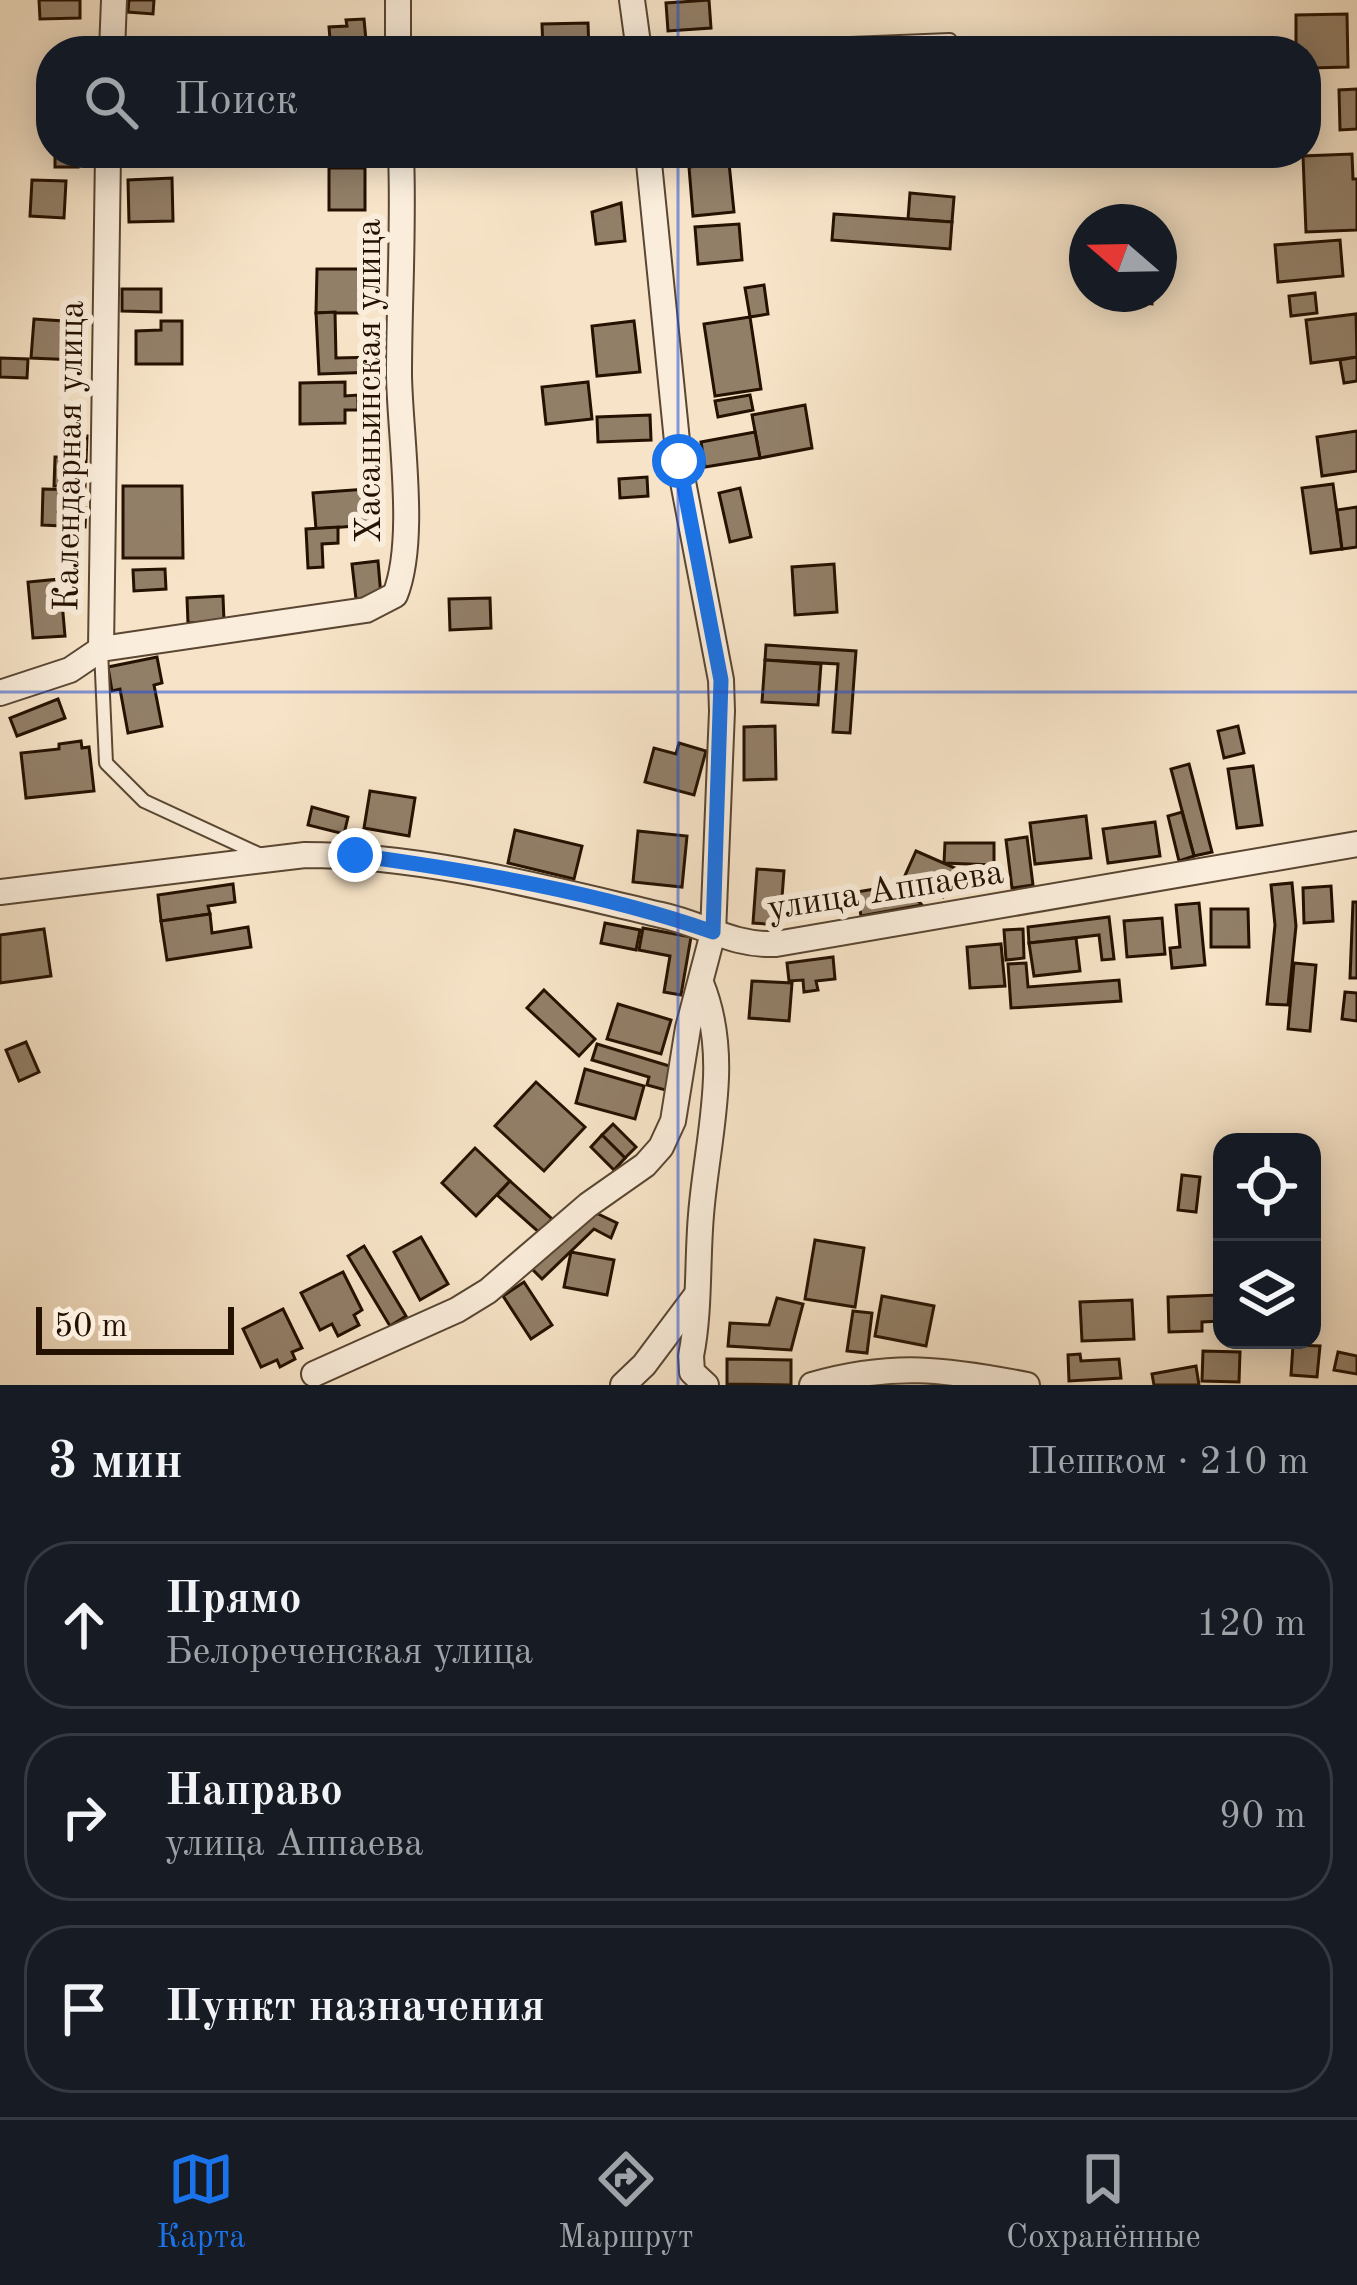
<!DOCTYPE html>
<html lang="ru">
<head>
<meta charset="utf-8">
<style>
	body { margin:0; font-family:"Old Standard TT",serif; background:#20242c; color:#f1f3f6 }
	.controls { position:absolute; right:36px; bottom:36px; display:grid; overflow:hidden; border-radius:24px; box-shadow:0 6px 30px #0003 }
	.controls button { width:108px; height:108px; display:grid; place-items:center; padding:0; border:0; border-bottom:3px solid #363941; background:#171b24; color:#f1f3f6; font:60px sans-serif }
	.compass { position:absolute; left:1069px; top:204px; width:108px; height:108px; border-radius:50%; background:#171b24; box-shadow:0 6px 30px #0003; rotate:290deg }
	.scale { position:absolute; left:36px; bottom:30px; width:198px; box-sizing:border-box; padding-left:12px; border:6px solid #251100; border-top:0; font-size:33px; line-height:42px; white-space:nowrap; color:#251100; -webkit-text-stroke:9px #faeddb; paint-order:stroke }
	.stop { position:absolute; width:36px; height:36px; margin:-27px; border:9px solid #1a73e8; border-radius:50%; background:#fff }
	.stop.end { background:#1a73e8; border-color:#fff; box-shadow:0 3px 12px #0008 }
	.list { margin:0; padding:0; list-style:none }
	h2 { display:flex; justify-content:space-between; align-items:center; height:156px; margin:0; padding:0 48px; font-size:51px }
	h2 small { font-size:39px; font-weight:400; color:#9ea1a6 }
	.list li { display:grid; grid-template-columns:78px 1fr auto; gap:36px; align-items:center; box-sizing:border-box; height:168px; margin:0 24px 24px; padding:0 24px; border:3px solid #363941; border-radius:48px }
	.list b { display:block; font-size:45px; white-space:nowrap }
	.list p { margin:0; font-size:39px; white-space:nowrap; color:#9ea1a6 }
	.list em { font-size:39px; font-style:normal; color:#9ea1a6 }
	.icon { flex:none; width:66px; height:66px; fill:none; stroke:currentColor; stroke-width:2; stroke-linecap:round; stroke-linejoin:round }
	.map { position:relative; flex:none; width:1357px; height:1385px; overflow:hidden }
	.search { position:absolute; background:#171b24; box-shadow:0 6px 30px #0003; left:36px; right:36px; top:36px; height:132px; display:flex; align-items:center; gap:30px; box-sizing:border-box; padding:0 42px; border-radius:48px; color:#9ea1a6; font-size:45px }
	.sheet { height:732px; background:#171b24 }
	nav { display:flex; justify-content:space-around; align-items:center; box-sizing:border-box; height:168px; border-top:3px solid #363941; background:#171b24; font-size:33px; color:#9ea1a6 }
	nav a { display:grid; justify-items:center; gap:6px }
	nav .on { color:#1a73e8 }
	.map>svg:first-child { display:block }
	.building { fill:#927f68; stroke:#251100; stroke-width:3 }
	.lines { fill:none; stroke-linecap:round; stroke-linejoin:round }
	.lane-casing { stroke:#5a4632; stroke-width:16 }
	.street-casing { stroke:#5a4632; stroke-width:28 }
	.lane { stroke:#faeddb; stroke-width:12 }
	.street { stroke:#faeddb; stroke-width:24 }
	.route { stroke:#1a73e8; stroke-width:15 }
	.grid { fill:none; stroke:#1d4ed8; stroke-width:3; stroke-opacity:0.55 }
	.labels { text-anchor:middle; stroke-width:12; stroke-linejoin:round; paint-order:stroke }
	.street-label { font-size:36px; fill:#251100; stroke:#faeddb }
</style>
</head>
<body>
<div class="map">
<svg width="1357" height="1385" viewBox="0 0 1357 1385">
	<rect width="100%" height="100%" fill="#f7e4c8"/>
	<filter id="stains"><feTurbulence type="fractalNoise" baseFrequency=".00167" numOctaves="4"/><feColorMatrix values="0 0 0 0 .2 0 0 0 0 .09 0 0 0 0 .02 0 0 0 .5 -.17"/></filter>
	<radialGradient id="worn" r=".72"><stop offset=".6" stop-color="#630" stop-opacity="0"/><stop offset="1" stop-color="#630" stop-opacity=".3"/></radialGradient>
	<g class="building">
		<path d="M 39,0 L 80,0 L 80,18 L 40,19 Z"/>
		<path d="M 129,0 L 154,0 L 153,14 L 128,12 Z"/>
		<path d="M 709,0 L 711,28 L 668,31 L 666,3 Z"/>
		<path d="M 1347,14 L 1348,67 L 1311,68 L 1306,51 L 1296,51 L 1296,15 Z"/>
		<path d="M 364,19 L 367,51 L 331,51 L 329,27 L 347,26 L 346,20 Z"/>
		<path d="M 588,23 L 589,51 L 543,51 L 542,24 Z"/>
		<path d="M 1357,89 L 1357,129 L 1340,130 L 1339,90 Z"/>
		<rect x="55" y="153" width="23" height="14"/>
		<path d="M 1352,154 L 1353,179 L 1357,179 L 1357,230 L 1306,232 L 1303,156 Z"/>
		<path d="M 729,163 L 734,212 L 693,216 L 689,167 Z"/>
		<rect x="329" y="168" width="36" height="42"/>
		<path d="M 172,178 L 173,221 L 129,222 L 128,180 Z"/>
		<path d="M 32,180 L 66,181 L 64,218 L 30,216 Z"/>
		<path d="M 910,193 L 954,197 L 952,222 L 908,219 Z"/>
		<path d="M 621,203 L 625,241 L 596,244 L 592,212 Z"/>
		<path d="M 834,214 L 952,222 L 950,249 L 832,240 Z"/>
		<path d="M 739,224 L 742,260 L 698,264 L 695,227 Z"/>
		<path d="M 1340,240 L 1343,276 L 1278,282 L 1275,245 Z"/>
		<path d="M 365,254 L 379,254 L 380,307 L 366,307 Z"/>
		<path d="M 317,269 L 366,269 L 366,313 L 316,313 Z"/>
		<path d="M 764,285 L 768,314 L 750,317 L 745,288 Z"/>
		<path d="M 122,289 L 161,289 L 161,312 L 122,311 Z"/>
		<path d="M 1315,293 L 1317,313 L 1291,316 L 1289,296 Z"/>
		<path d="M 1127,294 L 1152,294 L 1152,304 L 1126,302 Z"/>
		<path d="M 335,312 L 336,358 L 378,357 L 378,372 L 319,374 L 316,313 Z"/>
		<path d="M 1356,314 L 1357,357 L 1311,363 L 1306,320 Z"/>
		<path d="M 750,317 L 761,389 L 715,396 L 704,324 Z"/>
		<path d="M 34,319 L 78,322 L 76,360 L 31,358 Z"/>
		<path d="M 161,321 L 182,321 L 182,364 L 136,364 L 136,331 L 161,330 Z"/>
		<path d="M 634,321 L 640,372 L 597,376 L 592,326 Z"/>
		<path d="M 1357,357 L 1357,381 L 1344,383 L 1340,360 Z"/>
		<path d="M 0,358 L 28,359 L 27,378 L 0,377 Z"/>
		<path d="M 345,382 L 345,396 L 358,395 L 358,410 L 345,410 L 345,423 L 300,424 L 300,383 Z"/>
		<path d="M 588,382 L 592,419 L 546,424 L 542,387 Z"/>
		<path d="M 750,395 L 753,410 L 718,417 L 715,401 Z"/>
		<path d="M 805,405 L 812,448 L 760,458 L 752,415 Z"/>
		<path d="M 650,415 L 651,440 L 598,442 L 597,417 Z"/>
		<path d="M 1357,431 L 1357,471 L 1322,476 L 1317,437 Z"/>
		<path d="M 755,432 L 760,458 L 705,467 L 701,442 Z"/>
		<path d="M 71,435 L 87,436 L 85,487 L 54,486 L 55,457 L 71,457 Z"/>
		<path d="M 647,477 L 648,496 L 620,498 L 619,479 Z"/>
		<path d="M 1333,484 L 1342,549 L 1311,553 L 1302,488 Z"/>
		<path d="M 123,486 L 182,486 L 183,558 L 123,558 Z"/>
		<path d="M 380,488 L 383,524 L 316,529 L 313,493 Z"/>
		<path d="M 740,488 L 751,537 L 730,542 L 719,493 Z"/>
		<path d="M 43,489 L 80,490 L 79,507 L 86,508 L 85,527 L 42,525 Z"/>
		<path d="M 1357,507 L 1357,547 L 1342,549 L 1337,510 Z"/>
		<path d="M 338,527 L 338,543 L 322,544 L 323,567 L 308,568 L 306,529 Z"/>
		<path d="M 378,561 L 381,596 L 356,599 L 352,564 Z"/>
		<path d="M 834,564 L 837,612 L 795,615 L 792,567 Z"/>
		<path d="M 165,569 L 166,589 L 134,591 L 133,570 Z"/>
		<path d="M 60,579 L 65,636 L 33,638 L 28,582 Z"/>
		<path d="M 223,596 L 224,621 L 188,623 L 187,598 Z"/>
		<path d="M 490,598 L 491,628 L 450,630 L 449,599 Z"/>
		<path d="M 766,645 L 856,651 L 850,733 L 833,732 L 838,664 L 765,660 Z"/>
		<path d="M 157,657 L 162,683 L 154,685 L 162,726 L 128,733 L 120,689 L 112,691 L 108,667 Z"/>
		<path d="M 765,660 L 821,664 L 818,705 L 762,702 Z"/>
		<path d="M 58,699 L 65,718 L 17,736 L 10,718 Z"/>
		<path d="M 775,726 L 776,779 L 744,780 L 744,727 Z"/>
		<path d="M 1238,726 L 1244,753 L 1224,758 L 1218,731 Z"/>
		<path d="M 81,741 L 82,748 L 89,747 L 94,791 L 26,798 L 21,753 L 59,749 L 59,744 Z"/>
		<path d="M 679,743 L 706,751 L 694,795 L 645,782 L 654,748 L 676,754 Z"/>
		<path d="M 1189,764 L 1212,852 L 1194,856 L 1171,769 Z"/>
		<path d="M 1253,766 L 1262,825 L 1237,828 L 1228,769 Z"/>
		<path d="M 370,791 L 415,798 L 409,836 L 364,828 Z"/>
		<path d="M 312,807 L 348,817 L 344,834 L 308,825 Z"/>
		<path d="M 1182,812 L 1194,856 L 1179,861 L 1168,816 Z"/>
		<path d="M 1086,816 L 1091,858 L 1035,864 L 1030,823 Z"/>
		<path d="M 1155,822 L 1160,856 L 1108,863 L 1103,829 Z"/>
		<path d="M 515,830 L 582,846 L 574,879 L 508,863 Z"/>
		<path d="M 638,831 L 687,836 L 682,887 L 633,882 Z"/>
		<path d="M 1027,837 L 1033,885 L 1012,888 L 1006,840 Z"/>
		<path d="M 945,843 L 994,843 L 994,865 L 944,863 Z"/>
		<path d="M 916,851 L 955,868 L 943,897 L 903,880 Z"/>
		<path d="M 757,869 L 784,871 L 780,925 L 753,923 Z"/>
		<path d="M 1292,883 L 1296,926 L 1288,1005 L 1267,1004 L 1275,925 L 1271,885 Z"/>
		<path d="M 233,884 L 235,902 L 208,906 L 210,914 L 161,921 L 158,895 Z"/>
		<path d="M 903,884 L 922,905 L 861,916 L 857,892 Z"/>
		<path d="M 1331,886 L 1333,921 L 1304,923 L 1303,888 Z"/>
		<path d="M 1353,902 L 1357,902 L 1357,978 L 1350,978 Z"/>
		<path d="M 1199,903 L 1205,965 L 1172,968 L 1170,948 L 1180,947 L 1176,905 Z"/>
		<path d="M 1211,909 L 1248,909 L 1249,947 L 1211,947 Z"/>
		<path d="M 210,914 L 212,933 L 248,927 L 251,947 L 167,960 L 161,921 Z"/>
		<path d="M 1109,917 L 1114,959 L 1102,960 L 1099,935 L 1029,943 L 1028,927 Z"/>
		<path d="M 1162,918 L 1165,954 L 1127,957 L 1124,921 Z"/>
		<path d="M 605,923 L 640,930 L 636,950 L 601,943 Z"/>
		<path d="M 643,928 L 691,937 L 681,995 L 664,992 L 670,956 L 639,950 Z"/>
		<path d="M 44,929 L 51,976 L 0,983 L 0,935 Z"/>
		<path d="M 1023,929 L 1024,958 L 1006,960 L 1004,930 Z"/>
		<path d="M 1076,938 L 1080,971 L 1034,976 L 1029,943 Z"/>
		<path d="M 1001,944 L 1005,986 L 970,988 L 967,947 Z"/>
		<path d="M 833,957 L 835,979 L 816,981 L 818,990 L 804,992 L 803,980 L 789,981 L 787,963 Z"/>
		<path d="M 1026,963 L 1028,987 L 1119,980 L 1121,1001 L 1011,1008 L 1008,964 Z"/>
		<path d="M 1294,963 L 1316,965 L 1310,1031 L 1288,1029 Z"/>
		<path d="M 752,981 L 792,983 L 789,1021 L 749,1018 Z"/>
		<path d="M 544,990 L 595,1039 L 579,1056 L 527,1008 Z"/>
		<path d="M 1345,992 L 1357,993 L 1357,1021 L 1342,1019 Z"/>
		<path d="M 618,1004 L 671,1020 L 661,1054 L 607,1039 Z"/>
		<path d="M 26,1042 L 39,1072 L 19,1081 L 6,1050 Z"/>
		<path d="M 597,1044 L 676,1068 L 669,1091 L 647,1085 L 649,1077 L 592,1060 Z"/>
		<path d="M 585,1069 L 644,1086 L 635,1119 L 576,1103 Z"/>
		<path d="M 536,1082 L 585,1127 L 544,1171 L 495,1126 Z"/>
		<path d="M 613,1124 L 636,1147 L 625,1158 L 602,1135 Z"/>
		<path d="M 602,1135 L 625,1158 L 614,1170 L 591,1147 Z"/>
		<path d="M 475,1148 L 510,1181 L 476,1216 L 442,1183 Z"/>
		<path d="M 1182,1175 L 1200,1177 L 1196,1212 L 1178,1210 Z"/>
		<path d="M 510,1181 L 552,1219 L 540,1233 L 497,1195 Z"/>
		<path d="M 594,1212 L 617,1223 L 611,1238 L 594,1229 L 542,1279 L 531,1268 Z"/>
		<path d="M 421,1237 L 448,1284 L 420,1300 L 394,1252 Z"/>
		<path d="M 815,1240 L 864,1248 L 855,1307 L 805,1299 Z"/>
		<path d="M 364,1246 L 406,1316 L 390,1326 L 348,1256 Z"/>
		<path d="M 571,1252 L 614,1260 L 607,1295 L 564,1287 Z"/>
		<path d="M 343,1272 L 362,1310 L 354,1315 L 359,1325 L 338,1336 L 332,1324 L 320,1330 L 301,1293 Z"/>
		<path d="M 524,1282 L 552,1325 L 531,1339 L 503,1296 Z"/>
		<path d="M 1219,1295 L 1220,1321 L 1202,1322 L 1202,1331 L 1169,1332 L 1168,1297 Z"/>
		<path d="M 882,1296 L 934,1306 L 926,1346 L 875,1336 Z"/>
		<path d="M 777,1298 L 803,1304 L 791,1350 L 728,1346 L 730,1323 L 769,1325 Z"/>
		<path d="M 1132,1300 L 1134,1339 L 1082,1341 L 1080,1302 Z"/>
		<path d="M 283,1309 L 302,1348 L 292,1352 L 295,1359 L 280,1367 L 277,1360 L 261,1367 L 243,1329 Z"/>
		<path d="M 853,1311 L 872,1313 L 867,1353 L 847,1351 Z"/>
		<path d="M 1293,1345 L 1320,1346 L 1317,1377 L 1291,1375 Z"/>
		<path d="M 1203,1351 L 1240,1352 L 1239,1382 L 1202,1381 Z"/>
		<path d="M 1338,1352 L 1357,1356 L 1357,1374 L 1334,1370 Z"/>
		<path d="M 1080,1354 L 1081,1361 L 1119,1359 L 1121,1378 L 1069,1381 L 1068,1355 Z"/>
		<path d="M 727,1359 L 791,1360 L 791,1385 L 727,1384 Z"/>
		<path d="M 1196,1366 L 1199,1385 L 1154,1385 L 1152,1374 Z"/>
	</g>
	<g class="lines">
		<defs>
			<g id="lane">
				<path d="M 670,51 L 950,40"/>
				<path d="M 101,650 L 106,763 L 144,801 L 263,856"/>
			</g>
			<g id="street">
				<path d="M 632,0 L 639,51"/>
				<path d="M 112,51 L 114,0"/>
				<path d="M 398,51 L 398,0"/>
				<path d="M 101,649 L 366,610 L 395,595 C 417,541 400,436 399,375 C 399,301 404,227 401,153"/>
				<path d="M 0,693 L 70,670 L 101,649 L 108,153"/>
				<path d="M 0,892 L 305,855 C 424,855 545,888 661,915 C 703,924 732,946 776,944 L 1357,844"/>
				<path d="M 701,983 C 732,1059 707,1137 701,1215 C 697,1261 700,1311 691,1356 L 692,1372 L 706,1385"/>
				<path d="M 314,1374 L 457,1310 L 488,1291 L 588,1205 L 645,1165 L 661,1147 L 673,1121 L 688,1028 L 713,933 L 722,711 L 721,680 L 679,461 L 648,153"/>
				<path d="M 623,1385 L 644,1365 L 695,1297"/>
				<path d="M 812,1385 C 892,1362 947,1369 1027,1385"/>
			</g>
		</defs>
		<use href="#lane" class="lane-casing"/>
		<use href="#street" class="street-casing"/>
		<use href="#lane" class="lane"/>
		<use href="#street" class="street"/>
	</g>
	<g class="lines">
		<path class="route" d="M 355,855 C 472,871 602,893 713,932 L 721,680 L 679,461"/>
	</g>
	<path class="grid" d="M 678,0 L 678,51M 678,153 L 678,1385M 0,692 L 1357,692"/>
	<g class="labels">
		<g class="street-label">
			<text transform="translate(367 381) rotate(-90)" y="13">Хасаньинская улица</text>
			<text transform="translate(67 456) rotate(-89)" y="13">Календарная улица</text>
			<text transform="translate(885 888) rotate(-9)" y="13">улица Аппаева</text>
		</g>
	</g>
	<rect width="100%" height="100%" filter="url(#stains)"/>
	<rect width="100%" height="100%" fill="url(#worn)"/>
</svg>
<div class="controls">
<button><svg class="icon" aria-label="locate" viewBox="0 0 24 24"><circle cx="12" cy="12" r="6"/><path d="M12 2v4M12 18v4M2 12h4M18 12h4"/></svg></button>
<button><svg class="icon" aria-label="layers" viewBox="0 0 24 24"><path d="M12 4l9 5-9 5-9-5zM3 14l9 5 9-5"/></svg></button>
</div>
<svg class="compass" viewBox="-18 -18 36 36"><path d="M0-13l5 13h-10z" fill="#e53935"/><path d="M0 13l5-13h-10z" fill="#9ea1a6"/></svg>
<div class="scale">50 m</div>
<div class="stop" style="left:679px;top:461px"></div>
<div class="stop end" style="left:355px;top:855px"></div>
<div class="search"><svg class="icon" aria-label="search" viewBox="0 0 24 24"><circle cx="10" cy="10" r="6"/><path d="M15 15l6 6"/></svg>Поиск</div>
</div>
<section class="sheet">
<h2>3 мин<small>Пешком · 210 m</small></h2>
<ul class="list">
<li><svg class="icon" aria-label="ahead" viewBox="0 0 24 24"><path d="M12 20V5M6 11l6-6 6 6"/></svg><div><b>Прямо</b><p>Белореченская улица</p></div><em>120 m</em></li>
<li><svg class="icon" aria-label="right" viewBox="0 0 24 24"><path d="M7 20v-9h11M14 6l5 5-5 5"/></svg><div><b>Направо</b><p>улица Аппаева</p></div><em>90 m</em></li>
<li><svg class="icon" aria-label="arrive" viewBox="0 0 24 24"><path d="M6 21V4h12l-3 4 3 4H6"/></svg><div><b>Пункт назначения</b></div></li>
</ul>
</section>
<nav>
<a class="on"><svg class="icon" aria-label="map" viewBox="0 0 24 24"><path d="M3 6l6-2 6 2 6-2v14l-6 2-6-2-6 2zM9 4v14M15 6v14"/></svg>Карта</a>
<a><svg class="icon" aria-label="directions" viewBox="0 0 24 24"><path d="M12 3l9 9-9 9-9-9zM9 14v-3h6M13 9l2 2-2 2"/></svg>Маршрут</a>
<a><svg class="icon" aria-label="saved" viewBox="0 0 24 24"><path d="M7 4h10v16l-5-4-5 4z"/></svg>Сохранённые</a>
</nav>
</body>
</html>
